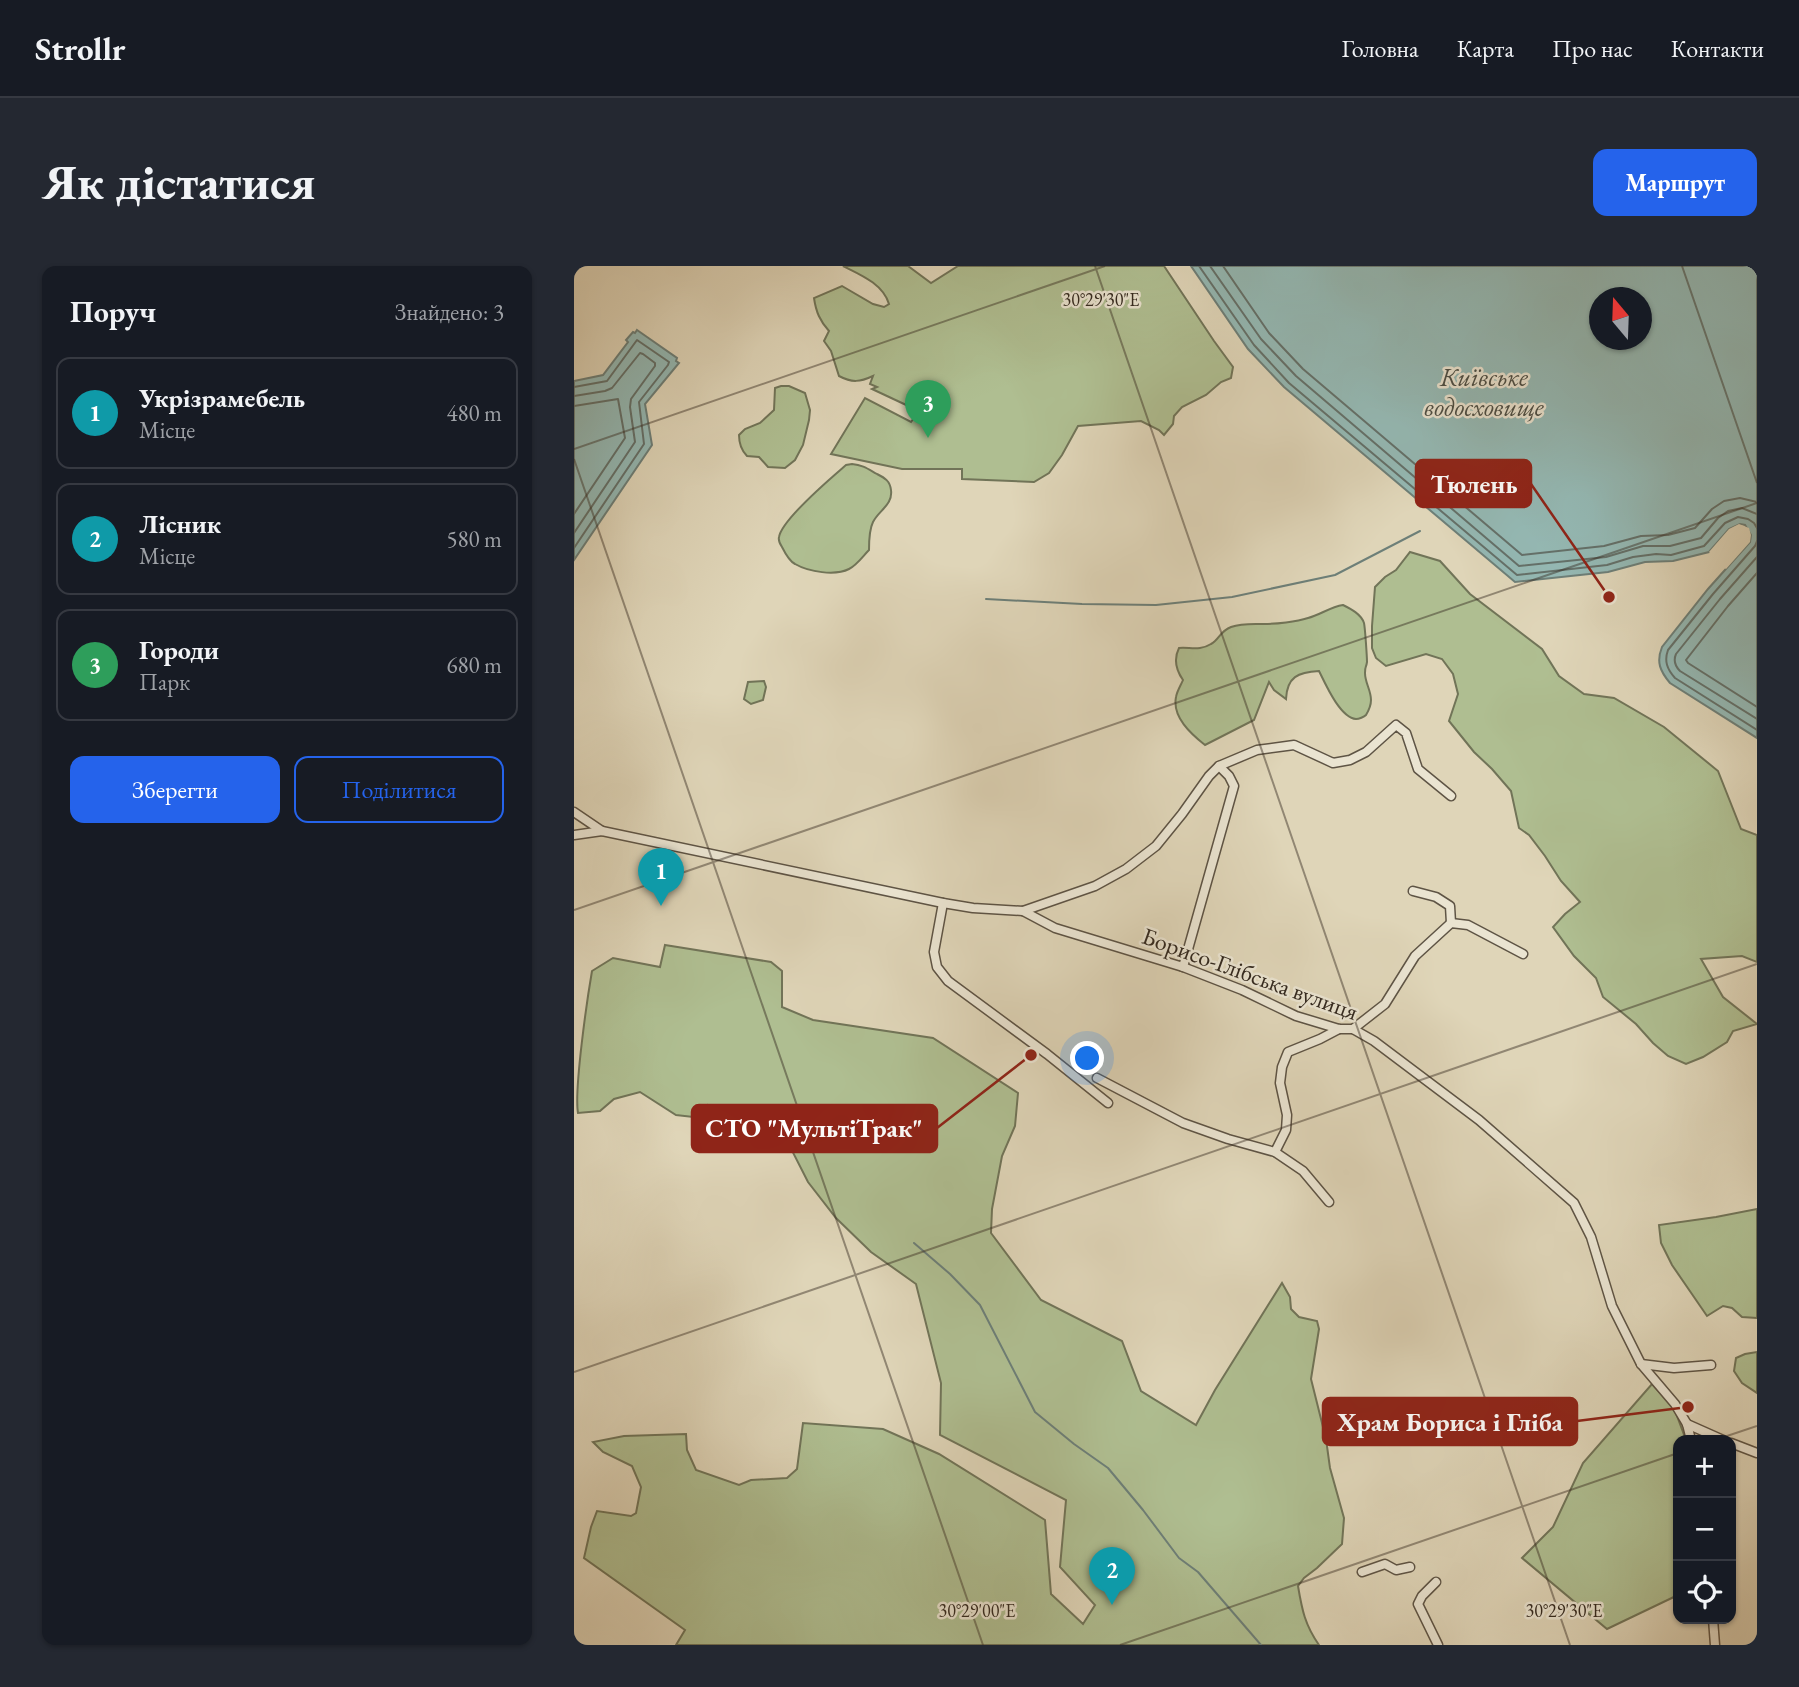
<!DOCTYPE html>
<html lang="uk">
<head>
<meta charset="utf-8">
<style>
	body { margin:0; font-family:"EB Garamond",serif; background:#242831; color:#f1f3f6 }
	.controls { position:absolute; right:21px; bottom:21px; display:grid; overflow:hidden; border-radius:14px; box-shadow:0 2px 5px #0004 }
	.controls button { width:63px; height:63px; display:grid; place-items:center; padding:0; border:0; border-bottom:2px solid #363941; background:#171b24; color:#f1f3f6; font:35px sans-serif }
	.compass { position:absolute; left:1015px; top:21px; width:63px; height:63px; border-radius:50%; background:#171b24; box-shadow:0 2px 5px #0004; rotate:341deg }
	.you { position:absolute; left:514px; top:793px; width:24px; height:24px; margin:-18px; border:5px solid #fff; border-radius:50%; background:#1a73e8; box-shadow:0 0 0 10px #1a73e833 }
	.badge { display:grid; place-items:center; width:46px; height:46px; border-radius:50%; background:#2563eb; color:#fff; font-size:23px; font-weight:700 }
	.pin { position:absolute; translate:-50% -58px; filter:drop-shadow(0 2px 4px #0008) }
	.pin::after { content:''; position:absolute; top:37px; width:24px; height:21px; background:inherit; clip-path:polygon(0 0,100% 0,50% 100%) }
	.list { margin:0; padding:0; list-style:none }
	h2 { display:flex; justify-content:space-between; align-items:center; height:91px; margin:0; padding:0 28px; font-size:30px }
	h2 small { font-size:23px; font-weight:400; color:#9ea1a6 }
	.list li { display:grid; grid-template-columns:46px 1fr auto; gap:21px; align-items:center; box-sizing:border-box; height:112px; margin:0 14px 14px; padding:0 14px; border:2px solid #363941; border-radius:14px }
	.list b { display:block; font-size:26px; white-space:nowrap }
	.list p { margin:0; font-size:23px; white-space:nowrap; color:#9ea1a6 }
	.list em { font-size:23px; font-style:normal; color:#9ea1a6 }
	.actions { display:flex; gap:14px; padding:21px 28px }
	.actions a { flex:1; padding:16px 0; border:2px solid #2563eb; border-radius:14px; text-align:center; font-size:24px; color:#2563eb }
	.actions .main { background:#2563eb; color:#fff }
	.icon { flex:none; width:38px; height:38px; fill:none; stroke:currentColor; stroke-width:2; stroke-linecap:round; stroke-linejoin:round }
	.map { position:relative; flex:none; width:1183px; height:1379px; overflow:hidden; border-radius:14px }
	header { display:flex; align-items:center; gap:42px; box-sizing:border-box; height:98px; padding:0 35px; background:#171b24; border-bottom:2px solid #363941 }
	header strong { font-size:33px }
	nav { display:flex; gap:38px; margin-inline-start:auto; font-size:24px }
	.intro { display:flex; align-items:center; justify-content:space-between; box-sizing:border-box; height:168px; padding:0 42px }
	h1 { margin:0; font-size:49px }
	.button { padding:18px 32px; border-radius:14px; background:#2563eb; color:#fff; font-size:24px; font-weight:700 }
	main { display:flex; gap:42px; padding:0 42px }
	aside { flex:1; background:#171b24; border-radius:14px; box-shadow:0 2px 5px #0004 }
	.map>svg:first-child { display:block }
	.green { fill:#afbe91; stroke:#717458; stroke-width:2 }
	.water { fill:#94b8b3; stroke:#6d7f78; stroke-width:2; fill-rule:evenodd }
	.pier { fill:#dfd5b8 }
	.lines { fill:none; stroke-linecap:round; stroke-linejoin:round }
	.shore { stroke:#647069; stroke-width:2 }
	.stream { stroke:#6d7f78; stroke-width:2 }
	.minor-casing { stroke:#5e5445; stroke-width:11 }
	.minor { stroke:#eae4d1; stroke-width:8 }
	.ticks { fill:none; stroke:#33291f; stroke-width:2; stroke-opacity:0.45 }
	.labels { text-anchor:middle; stroke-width:5; stroke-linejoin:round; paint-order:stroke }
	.street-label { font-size:24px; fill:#33291f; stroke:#eae4d1 }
	.water-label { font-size:26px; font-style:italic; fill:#4b4d44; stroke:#eae4d1 }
	.ticks-label { font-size:18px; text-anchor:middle; fill:#33291f; stroke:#eae4d1; stroke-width:5; stroke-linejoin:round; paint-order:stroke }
	.leader { fill:none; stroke:#8f2418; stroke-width:2.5 }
	.callout-dot { fill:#8f2418; stroke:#eae4d1; stroke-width:2.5 }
	.callout { fill:#8f2418; stroke:#8f2418; stroke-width:2.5 }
	.callout-label { font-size:26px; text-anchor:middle; font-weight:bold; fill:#fff }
</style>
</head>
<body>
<header>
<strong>Strollr</strong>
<nav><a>Головна</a><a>Карта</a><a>Про нас</a><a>Контакти</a></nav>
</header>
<div class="intro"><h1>Як дістатися</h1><a class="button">Маршрут</a></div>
<main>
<aside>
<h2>Поруч<small>Знайдено: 3</small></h2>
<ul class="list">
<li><span class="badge" style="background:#0f9aa8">1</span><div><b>Укрізрамебель</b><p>Місце</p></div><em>480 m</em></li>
<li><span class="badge" style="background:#0f9aa8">2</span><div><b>Лісник</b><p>Місце</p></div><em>580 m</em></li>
<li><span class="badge" style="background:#2e9e5b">3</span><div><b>Городи</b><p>Парк</p></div><em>680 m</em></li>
</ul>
<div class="actions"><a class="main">Зберегти</a><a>Поділитися</a></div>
</aside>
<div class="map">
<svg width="1183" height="1379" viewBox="0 0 1183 1379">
	<rect width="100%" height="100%" fill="#dfd5b8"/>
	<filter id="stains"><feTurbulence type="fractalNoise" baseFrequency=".00286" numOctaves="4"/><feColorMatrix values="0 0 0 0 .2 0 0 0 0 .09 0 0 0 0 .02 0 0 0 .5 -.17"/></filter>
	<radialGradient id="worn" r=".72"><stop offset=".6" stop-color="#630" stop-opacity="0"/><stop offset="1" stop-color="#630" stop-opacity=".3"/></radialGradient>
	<g class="green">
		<path d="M 269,0 L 334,0 L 357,17 L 384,0 L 590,0 L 640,75 L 659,101 L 657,112 L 647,116 L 632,129 L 608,141 L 600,150 L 599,158 L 590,169 L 585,164 L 567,155 L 504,160 L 488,189 L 475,207 L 460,216 L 388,213 L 388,203 L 328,203 L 257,188 L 291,132 L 337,156 L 345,145 L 298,123 L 303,121 L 296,118 L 299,110 C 286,116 278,117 265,110 L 257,85 L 250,75 L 255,65 C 246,55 242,46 240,32 L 268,20 L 299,38 L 310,41 L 315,38 C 309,18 287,9 269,0 Z"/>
		<path d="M 207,120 L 215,120 L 231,127 L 236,144 L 235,154 L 229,179 L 221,194 L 211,202 L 194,201 L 185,191 L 173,190 C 167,184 165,178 165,169 L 171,163 L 186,157 L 200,144 L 201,122 Z"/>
		<path d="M 278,198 C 289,199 294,203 303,208 C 311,212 316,215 317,224 C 319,239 305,244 299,256 C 295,264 295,275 295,284 C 289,290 283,299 275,303 C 261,310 235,306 221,298 C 215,295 211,287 208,281 C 206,278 204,275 205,271 C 208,253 257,212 272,199 Z"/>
		<path d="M 836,286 L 866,295 L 896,328 L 968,383 L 985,410 L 1010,428 L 1040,432 L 1090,461 L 1144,505 L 1167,563 L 1183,569 L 1183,696 L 1168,690 L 1127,693 L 1149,731 L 1183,758 L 1159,765 L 1153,776 L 1129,791 L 1112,798 L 1094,790 L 1079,777 L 1062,758 L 1029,731 L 1022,712 L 1000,690 L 979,661 L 991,648 L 1006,636 L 987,615 L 971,590 L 955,569 L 945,562 L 937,525 L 918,503 L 900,486 L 875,455 L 884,428 L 879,408 L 868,393 L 852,388 L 812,400 L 802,392 L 798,382 L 798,360 L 801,321 L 811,311 L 822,304 Z"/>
		<path d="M 769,339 C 777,343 787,348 790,357 C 791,361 793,391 793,396 C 792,403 791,399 791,407 C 791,417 797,424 797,434 C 797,440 795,444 792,449 C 790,451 785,453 782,453 C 766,452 751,417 745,405 C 724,406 713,411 712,433 L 700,424 L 695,416 L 680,454 L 631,479 C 617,468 598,451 602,431 C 603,425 607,419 609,414 C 602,404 599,394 605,382 C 616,381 626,385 637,378 C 645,374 646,365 657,361 C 668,357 679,358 690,358 C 702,358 722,356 734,352 C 746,349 756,341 769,339 Z"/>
		<path d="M 190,415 L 192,421 L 189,434 L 177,438 L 170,433 L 174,416 Z"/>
		<path d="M 91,679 L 197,696 L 208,705 L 208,741 L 239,754 L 359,772 L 444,827 L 441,860 L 428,890 L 418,943 L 417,967 L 467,1034 L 548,1075 L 567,1125 L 622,1159 L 641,1124 L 708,1017 L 716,1031 L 717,1043 L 725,1051 L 743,1055 L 745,1063 L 737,1113 L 752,1173 L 756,1202 L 770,1252 L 768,1278 L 743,1302 L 730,1312 L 724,1320 C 728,1344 731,1359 745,1379 L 102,1379 L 111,1364 L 10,1292 L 17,1261 L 23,1245 L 57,1250 L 62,1247 L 67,1221 L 58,1200 L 29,1186 L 19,1176 L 50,1170 L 112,1168 L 113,1184 L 122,1204 L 165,1219 L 177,1214 L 213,1212 L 223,1203 L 229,1157 L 309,1163 L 365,1188 L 471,1254 L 477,1328 L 509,1358 L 521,1339 L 486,1301 L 492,1234 L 366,1169 L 367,1117 L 342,1018 L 297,986 L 262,952 L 234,916 L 203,855 L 134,839 L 128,852 L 102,849 L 66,826 L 40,833 L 26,845 L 4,847 C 0,824 13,734 18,705 L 39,692 L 86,701 Z"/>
		<path d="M 1183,943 L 1183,1052 L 1168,1051 L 1158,1042 L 1149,1040 L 1133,1050 L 1098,999 L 1087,977 L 1085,959 L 1142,951 Z"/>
		<path d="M 1183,1086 L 1183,1127 L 1168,1117 L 1160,1105 L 1162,1092 L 1171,1088 Z"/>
		<path d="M 1078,1118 L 1100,1142 L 1112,1174 L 1104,1174 L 1104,1329 L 1033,1363 L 948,1292 L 979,1261 L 1009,1197 Z"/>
	</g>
	<g class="water">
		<path d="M 617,0 L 1183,0 L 1183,472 L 1096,417 C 1086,405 1082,396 1088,381 L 1134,323 L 1176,276 L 1177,269 L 1171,259 L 1166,258 L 1155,263 L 1135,286 L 1099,295 L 1071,296 L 1034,306 L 941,316 L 710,121 L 674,83 ZM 1026,32 L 1068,32 L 1068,74 L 1026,74 Z"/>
		<path d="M 63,64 L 103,92 L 102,95 L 105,97 L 71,138 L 78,179 L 0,294 L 0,115 L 29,109 L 54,76 L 52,74 L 59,66 L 61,67 Z"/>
	</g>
	<path class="pier" d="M 1165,258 L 1175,262 L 1177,269 L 1176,276 L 1152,303 L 1149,301 L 1172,274 L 1172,264 L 1166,262 L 1162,263 L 1157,265 L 1138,289 L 1135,286 L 1155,263 Z"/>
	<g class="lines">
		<g class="shore">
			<path d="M 625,0 L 680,79 L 715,117 L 943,309 L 1033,299 L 1059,291 L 1082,288 L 1097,289 L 1130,280 L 1151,257 L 1164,251 L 1174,253 L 1180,257 L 1183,262"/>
			<path d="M 636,0 L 687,73 L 722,110 L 945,300 L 1032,291 L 1069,280 L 1096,280 L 1127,272 L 1144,252 L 1154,245 L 1168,242 L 1183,248"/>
			<path d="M 649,0 L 695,67 L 729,103 L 948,289 L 1030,280 L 1067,270 L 1094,269 L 1121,262 L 1138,243 L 1150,235 L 1166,232 L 1183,236"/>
			<path d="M 0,121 L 33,115 L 63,74 L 95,96 L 94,99 L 65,136 L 70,178 L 0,282"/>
			<path d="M 0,130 L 31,125 L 38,122 L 66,87 L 69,88 L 81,97 L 81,100 L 57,133 L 56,141 L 61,176 L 0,267"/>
			<path d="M 0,140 L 44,133 L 51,172 L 0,248"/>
			<path d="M 1183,275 L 1181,280 L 1139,328 L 1094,384 C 1090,395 1093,403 1101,412 L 1183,464"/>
			<path d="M 1183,291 L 1146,333 L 1102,388 C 1099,395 1101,400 1106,405 L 1183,453"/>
			<path d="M 1183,307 L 1154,340 L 1112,394 L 1114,397 L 1183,441"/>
		</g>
		<g class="stream">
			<path d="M 412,333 L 508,338 L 582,339 L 658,331 L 761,309 L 846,265"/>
			<path d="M 340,977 L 376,1008 L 406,1039 L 461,1146 L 500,1178 L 534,1202 L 569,1244 L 605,1292 L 624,1306 L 687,1379"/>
		</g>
		<defs>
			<g id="minor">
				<path d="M 0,546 L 28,565"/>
				<path d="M 0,569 L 28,565 L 369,637 L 399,642 L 449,645 L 481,662 L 609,701 L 668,724 L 722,750 L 765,763 L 779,763 L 800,775 L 905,854 L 1000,937 L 1017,971 L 1038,1040 L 1067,1098 L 1101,1138 L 1113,1158 L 1117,1174"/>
				<path d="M 839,625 L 862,631 L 876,640 L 877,657"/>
				<path d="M 369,637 L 360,686 L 363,701 L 374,715 L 473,788 L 534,837"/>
				<path d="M 449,645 L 521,620 L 552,603 L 582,580 L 608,548 L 635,510 L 645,500 L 683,484 L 720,479 L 759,497 L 776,494 L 792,486 L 822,459 L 832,467 L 844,503 L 877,530"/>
				<path d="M 609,701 L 660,520 L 655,510 L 645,500"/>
				<path d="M 779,763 L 811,738 L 841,690 L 877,657 L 894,659 L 949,688"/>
				<path d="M 523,812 L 609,857 L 654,873 L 701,886 L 712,864 L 713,849 L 706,817 L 708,801 L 714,786 L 746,773 L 765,763"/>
				<path d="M 701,886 L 729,905 L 755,936"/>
				<path d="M 1067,1098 L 1100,1102 L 1137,1099"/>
				<path d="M 1113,1158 L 1149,1174"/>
				<path d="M 1157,1177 L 1183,1187"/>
				<path d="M 788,1306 L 811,1298 L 822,1304 L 836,1301"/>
				<path d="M 862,1316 L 848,1330 L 844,1338 L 864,1379"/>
				<path d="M 1139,1353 L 1141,1379"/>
			</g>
		</defs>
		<use href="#minor" class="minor-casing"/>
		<use href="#minor" class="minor"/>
	</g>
	<path class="ticks" d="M 521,0 L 996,1379M 1108,0 L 1183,217M 0,183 L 531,0M 0,193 L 409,1379M 0,644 L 1183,237M 0,1106 L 1183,698M 1141,1174 L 1183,1160M 546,1379 L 1104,1187"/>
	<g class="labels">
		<g class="street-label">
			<text transform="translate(676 708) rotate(20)" y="8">Борисо-Глібська вулиця</text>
		</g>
		<g class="water-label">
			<text x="910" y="120">Київське<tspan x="910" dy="30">водосховище</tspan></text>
		</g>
	</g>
	<g class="ticks-label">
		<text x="527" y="40">30°29'30"E</text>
		<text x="403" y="1351">30°29'00"E</text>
		<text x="990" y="1351">30°29'30"E</text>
	</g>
	<path class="leader" d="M1035 331L957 218M457 789L363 862M1114 1141L1003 1155"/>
	<g class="callout-dot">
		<circle cx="1035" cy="331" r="7"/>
		<circle cx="457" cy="789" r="7"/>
		<circle cx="1114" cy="1141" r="7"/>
	</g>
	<g class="callout">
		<rect x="842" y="194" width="115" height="47" rx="7"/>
		<rect x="118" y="839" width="245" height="47" rx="7"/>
		<rect x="749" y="1132" width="254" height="47" rx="7"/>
	</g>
	<g class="callout-label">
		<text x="900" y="227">Тюлень</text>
		<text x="240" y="871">СТО "МультіТрак"</text>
		<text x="876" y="1165">Храм Бориса і Гліба</text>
	</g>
	<rect width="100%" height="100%" filter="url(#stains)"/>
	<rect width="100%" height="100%" fill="url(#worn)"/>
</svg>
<div class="controls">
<button>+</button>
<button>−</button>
<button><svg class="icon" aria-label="locate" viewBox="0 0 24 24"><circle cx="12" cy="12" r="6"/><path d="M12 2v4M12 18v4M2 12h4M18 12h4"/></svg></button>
</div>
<svg class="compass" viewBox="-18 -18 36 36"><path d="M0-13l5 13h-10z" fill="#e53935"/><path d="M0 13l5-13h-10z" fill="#9ea1a6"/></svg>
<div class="you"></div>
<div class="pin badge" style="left:87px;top:640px;background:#0f9aa8">1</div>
<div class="pin badge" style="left:538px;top:1339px;background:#0f9aa8">2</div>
<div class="pin badge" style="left:354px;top:172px;background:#2e9e5b">3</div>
</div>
</main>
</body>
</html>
